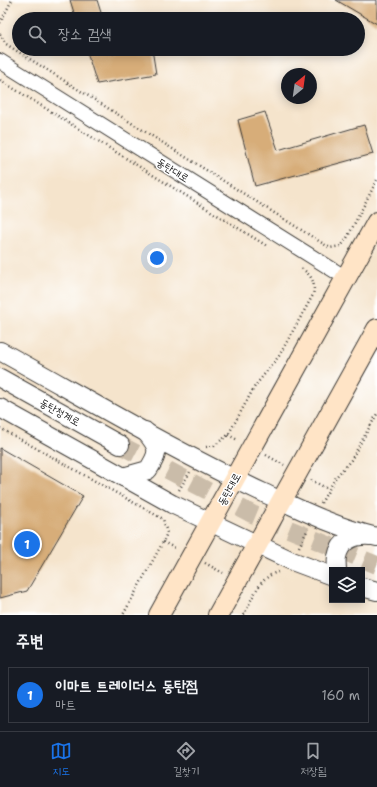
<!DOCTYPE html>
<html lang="ko">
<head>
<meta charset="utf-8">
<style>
	body { margin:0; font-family:"Shantell Sans","Poor Story",sans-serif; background:#20242c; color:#f1f3f6 }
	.controls { position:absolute; right:12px; bottom:12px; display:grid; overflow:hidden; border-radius:0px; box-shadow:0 2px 10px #0003 }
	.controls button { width:36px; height:36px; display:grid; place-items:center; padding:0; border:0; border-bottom:1px solid #363941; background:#171b24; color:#f1f3f6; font:20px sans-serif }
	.compass { position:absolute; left:281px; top:68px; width:36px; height:36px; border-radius:50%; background:#171b24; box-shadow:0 2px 10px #0003; rotate:29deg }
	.you { position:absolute; left:157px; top:258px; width:14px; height:14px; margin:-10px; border:3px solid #fff; border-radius:50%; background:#1a73e8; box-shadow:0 0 0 6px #1a73e833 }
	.badge { display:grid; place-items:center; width:26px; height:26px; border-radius:50%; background:#1a73e8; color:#fff; font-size:13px; font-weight:700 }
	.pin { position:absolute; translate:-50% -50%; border:2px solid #fff; box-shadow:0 1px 4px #0006 }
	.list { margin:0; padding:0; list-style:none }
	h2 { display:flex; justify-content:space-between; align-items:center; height:52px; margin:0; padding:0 16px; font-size:17px }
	h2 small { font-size:13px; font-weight:400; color:#9ea1a6 }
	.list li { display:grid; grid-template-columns:26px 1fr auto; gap:12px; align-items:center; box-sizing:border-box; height:56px; margin:0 8px 8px; padding:0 8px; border:1px solid #363941; border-radius:0px }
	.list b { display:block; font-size:15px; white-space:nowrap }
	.list p { margin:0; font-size:13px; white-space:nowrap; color:#9ea1a6 }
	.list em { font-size:13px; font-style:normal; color:#9ea1a6 }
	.icon { flex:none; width:22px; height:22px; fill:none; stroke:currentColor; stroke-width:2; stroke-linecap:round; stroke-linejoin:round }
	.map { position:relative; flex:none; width:377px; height:615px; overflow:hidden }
	.search { position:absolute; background:#171b24; box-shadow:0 2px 10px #0003; left:12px; right:12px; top:12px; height:44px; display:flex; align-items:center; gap:10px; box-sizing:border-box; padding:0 14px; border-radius:22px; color:#9ea1a6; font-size:15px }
	.sheet { height:116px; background:#171b24 }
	nav { display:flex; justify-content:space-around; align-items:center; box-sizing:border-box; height:56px; border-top:1px solid #363941; background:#171b24; font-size:11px; color:#9ea1a6 }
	nav a { display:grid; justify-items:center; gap:2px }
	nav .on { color:#1a73e8 }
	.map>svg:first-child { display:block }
	.building { fill:#d7ad79 }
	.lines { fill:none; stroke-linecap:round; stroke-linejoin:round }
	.tertiary-tunnel { stroke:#cabca9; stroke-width:18; stroke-dasharray:18 9; stroke-linecap:butt }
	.minor-casing { stroke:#3d3a36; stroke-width:16 }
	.tertiary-casing { stroke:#3d3a36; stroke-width:20 }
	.secondary-casing { stroke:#3d3a36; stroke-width:22 }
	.path { stroke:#3d3a36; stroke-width:2.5; stroke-dasharray:1 3; stroke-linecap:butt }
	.minor { stroke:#fff; stroke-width:14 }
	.tertiary { stroke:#fff; stroke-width:18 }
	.secondary { stroke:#ffe4c6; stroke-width:20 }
	.labels { text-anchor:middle; stroke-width:3; stroke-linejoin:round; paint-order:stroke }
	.street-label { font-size:11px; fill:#1c1c1c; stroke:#fff }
</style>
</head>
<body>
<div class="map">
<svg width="377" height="615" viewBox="0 0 377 615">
	<rect width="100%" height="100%" fill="#fff"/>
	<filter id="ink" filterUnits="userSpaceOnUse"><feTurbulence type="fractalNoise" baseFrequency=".025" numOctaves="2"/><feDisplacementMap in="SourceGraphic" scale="8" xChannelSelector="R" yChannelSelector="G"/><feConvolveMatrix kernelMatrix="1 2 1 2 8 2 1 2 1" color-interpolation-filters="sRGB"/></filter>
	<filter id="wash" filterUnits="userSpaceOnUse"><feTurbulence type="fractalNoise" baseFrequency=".012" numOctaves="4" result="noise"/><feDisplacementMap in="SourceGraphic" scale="16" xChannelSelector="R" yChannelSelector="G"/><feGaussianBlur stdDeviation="0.9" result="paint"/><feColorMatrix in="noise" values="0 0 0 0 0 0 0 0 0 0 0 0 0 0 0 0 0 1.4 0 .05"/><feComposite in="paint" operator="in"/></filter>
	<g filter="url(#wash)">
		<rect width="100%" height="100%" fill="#f5e4cc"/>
		<g id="blocks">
			<g class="building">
				<path d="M 70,0 L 97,0 L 103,19 L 76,19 Z"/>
				<path d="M 336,0 L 377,0 L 377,24 Z"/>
				<path d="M 86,49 L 112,49 L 113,54 L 132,49 L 152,49 L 156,74 L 97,84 Z"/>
				<path d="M 265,112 L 278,150 L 364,125 L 373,154 L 255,186 L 238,120 Z"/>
				<path d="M 0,448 L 83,496 L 27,591 L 0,598 Z"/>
			</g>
		</g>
	</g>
	<g filter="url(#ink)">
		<use href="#blocks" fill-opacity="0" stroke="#3d3a36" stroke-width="1"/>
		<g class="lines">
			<path class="tertiary-tunnel" d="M 120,445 L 252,514 L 377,565"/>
			<defs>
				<path id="minor" d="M 0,61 L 346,278"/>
				<g id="tertiary">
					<path d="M 0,351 C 87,399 174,451 264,493 C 301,510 338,528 377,537"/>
					<path d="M 0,378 L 120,445"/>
					<path d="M 0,408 L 172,504 L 292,561 L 332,576"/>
					<path d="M 123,477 L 148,470 C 160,451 159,448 145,431"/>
					<path d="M 337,570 C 337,566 336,561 337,557 C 340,540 355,535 370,536"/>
					<path d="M 362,587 L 377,591"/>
				</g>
				<g id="secondary">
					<path d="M 159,615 L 377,222"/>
					<path d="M 218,615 L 377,329"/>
				</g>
			</defs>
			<use href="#minor" class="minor-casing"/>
			<use href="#tertiary" class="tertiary-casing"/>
			<use href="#secondary" class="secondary-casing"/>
			<g class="path">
				<path d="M 0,23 L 12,0"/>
				<path d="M 0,34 L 6,44 L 330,248 L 341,246 L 346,240 L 377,180"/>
				<path d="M 0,80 L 267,246"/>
				<path d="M 0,428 L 163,519 L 167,533 L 163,542 L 123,615"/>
				<path d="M 228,435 L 238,440"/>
				<path d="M 206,447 L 214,446 L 228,435 L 255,386 L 279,356 L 313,295 C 316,282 311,275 301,268"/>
				<path d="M 266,455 L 284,465"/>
				<path d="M 311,480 L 328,489"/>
				<path d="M 179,490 L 190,472"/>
				<path d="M 321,503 L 336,477 L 351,460 L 377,414"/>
				<path d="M 163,542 L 177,549"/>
				<path d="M 299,547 L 308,529"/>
				<path d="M 205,563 L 223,573"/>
				<path d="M 244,615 C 252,599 259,577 278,572"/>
			</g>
			<use href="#minor" class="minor"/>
			<use href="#tertiary" class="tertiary"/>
			<use href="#secondary" class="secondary"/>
		</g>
	</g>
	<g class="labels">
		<g class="street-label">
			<text transform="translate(173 170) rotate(32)" y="4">동탄대로</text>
			<text transform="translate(60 412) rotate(29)" y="4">동탄청계로</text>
			<text transform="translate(229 489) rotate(-61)" y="4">동탄대로</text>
		</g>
	</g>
</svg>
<div class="controls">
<button><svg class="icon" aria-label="layers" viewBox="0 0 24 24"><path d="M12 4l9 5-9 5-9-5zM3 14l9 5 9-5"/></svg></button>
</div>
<svg class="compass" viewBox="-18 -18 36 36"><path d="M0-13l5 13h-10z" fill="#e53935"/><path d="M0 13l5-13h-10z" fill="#9ea1a6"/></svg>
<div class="you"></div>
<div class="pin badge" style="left:27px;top:544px">1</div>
<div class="search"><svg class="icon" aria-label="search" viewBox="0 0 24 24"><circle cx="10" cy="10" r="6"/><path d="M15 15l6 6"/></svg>장소 검색</div>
</div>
<section class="sheet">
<h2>주변<small></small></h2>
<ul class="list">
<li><span class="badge">1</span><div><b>이마트 트레이더스 동탄점</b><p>마트</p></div><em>160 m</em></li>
</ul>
</section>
<nav>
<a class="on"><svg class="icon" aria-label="map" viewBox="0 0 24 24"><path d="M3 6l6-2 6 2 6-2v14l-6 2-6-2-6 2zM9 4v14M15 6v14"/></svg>지도</a>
<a><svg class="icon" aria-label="directions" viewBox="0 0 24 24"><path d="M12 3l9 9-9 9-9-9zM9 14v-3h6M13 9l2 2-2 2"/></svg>길찾기</a>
<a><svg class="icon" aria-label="saved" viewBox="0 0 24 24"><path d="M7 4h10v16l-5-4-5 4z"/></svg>저장됨</a>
</nav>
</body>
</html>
